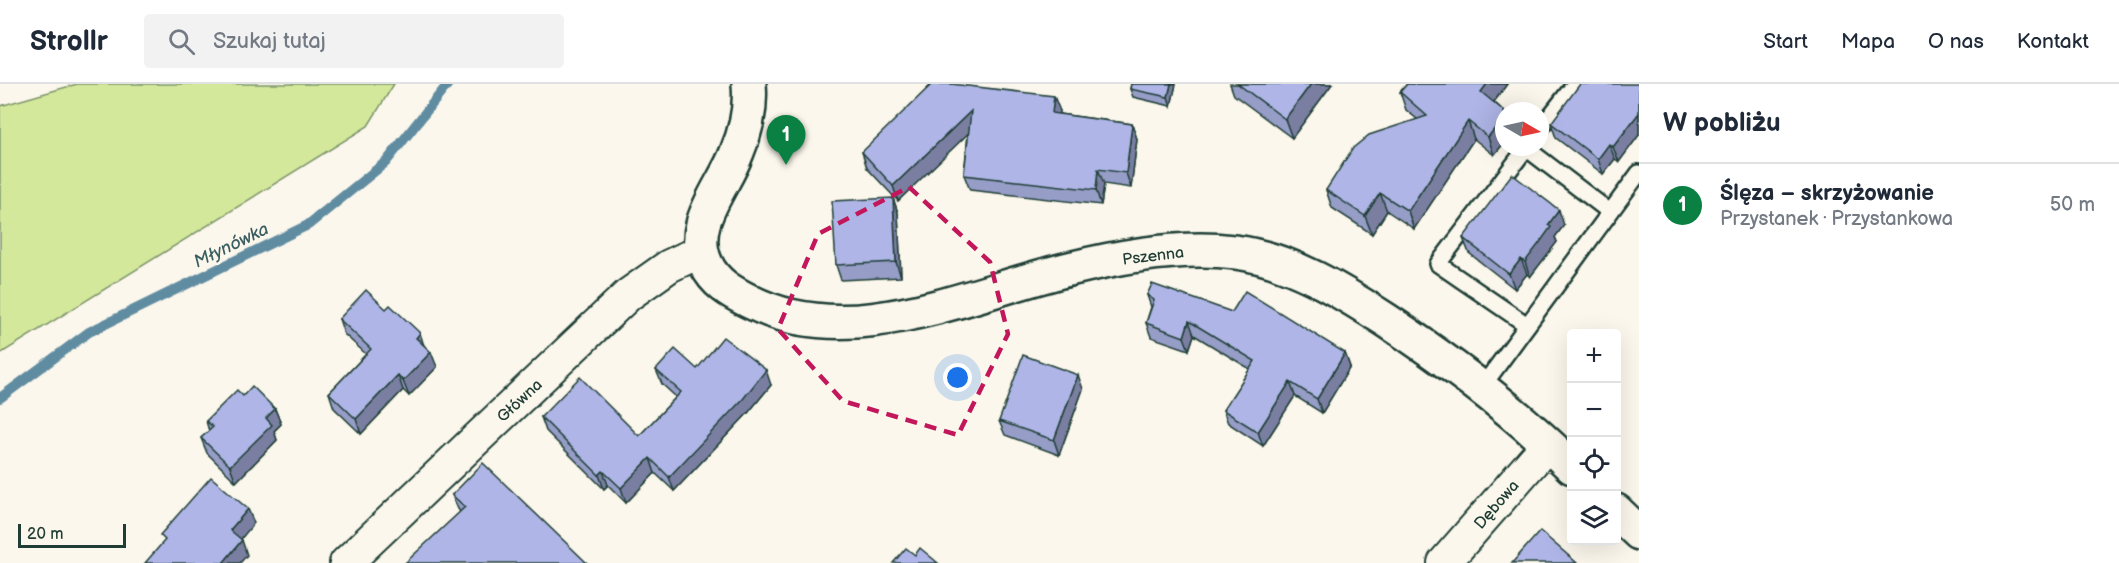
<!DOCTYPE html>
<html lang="pl">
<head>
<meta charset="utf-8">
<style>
	body { margin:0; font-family:"Balsamiq Sans",sans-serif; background:#f2f2f3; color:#1f2937 }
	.controls { position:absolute; right:18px; bottom:18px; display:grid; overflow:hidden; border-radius:6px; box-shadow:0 6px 24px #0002 }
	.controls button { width:54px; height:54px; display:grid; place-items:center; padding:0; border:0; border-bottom:2px solid #e0e1e3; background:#fff; color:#1f2937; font:30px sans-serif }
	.compass { position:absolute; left:1495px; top:18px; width:54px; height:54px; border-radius:50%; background:#fff; box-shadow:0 6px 24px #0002; rotate:99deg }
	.scale { position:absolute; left:18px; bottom:15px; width:108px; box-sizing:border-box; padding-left:6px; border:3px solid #1f3d34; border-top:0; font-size:16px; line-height:21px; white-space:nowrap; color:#1f3d34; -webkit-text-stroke:4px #fbf7ec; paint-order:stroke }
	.you { position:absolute; left:958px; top:294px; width:21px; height:21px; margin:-15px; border:4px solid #fff; border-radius:50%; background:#1a73e8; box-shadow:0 0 0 9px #1a73e833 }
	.badge { display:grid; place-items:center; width:39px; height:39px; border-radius:50%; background:#0b8043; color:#fff; font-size:20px; font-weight:700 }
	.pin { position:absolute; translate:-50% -50px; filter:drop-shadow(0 2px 3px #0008) }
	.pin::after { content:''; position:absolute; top:32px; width:21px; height:18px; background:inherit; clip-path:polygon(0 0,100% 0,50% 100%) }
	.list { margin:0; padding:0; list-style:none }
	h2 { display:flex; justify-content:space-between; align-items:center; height:78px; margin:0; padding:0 24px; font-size:26px }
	h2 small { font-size:20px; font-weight:400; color:#747a83 }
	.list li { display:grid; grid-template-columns:39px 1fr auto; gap:18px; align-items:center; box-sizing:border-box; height:84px; padding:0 24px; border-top:2px solid #e0e1e3 }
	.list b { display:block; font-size:22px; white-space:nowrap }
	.list p { margin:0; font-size:20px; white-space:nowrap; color:#747a83 }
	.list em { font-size:20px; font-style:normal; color:#747a83 }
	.icon { flex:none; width:33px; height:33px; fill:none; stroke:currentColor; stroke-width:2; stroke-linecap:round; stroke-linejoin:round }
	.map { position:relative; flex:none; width:1639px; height:479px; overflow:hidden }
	header { display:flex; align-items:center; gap:36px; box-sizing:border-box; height:84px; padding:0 30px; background:#fff; border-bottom:2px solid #e0e1e3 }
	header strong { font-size:28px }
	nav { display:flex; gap:33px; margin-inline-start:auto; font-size:21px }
	.search { width:420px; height:54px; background:#f2f2f3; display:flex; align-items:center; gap:15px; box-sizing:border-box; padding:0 21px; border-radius:6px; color:#747a83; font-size:22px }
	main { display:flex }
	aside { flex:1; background:#fff }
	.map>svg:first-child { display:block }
	.green { fill:#d4e89c; stroke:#7a9268; stroke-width:1.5 }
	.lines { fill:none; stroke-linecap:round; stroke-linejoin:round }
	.stream { stroke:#618ca1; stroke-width:10 }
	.service-casing { stroke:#1f3d34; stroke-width:20 }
	.minor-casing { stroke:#1f3d34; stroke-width:36 }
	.tertiary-casing { stroke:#1f3d34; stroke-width:38 }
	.service { stroke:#fbf7ec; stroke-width:15 }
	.minor { stroke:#fbf7ec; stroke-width:32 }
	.tertiary { stroke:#fbf7ec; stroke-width:33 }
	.wall { fill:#969dc7; stroke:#1f3d34; stroke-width:1.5 }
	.shaded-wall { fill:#7a7fa2; stroke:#1f3d34; stroke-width:1.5 }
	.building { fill:#afb6e7; stroke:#1f3d34; stroke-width:1.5 }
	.marked { fill:none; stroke:#c2185b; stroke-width:4.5; stroke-dasharray:12 8; stroke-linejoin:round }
	.labels { text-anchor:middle; stroke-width:5; stroke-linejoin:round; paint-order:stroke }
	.street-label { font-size:16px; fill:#1f3d34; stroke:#fbf7ec }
	.water-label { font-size:18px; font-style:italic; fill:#3a5e61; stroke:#fbf7ec }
</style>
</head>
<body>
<header>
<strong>Strollr</strong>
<div class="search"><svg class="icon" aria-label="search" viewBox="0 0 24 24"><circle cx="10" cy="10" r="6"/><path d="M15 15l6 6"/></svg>Szukaj tutaj</div>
<nav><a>Start</a><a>Mapa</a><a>O nas</a><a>Kontakt</a></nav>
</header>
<main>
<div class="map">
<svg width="1639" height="479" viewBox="0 0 1639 479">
	<rect width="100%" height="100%" fill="#fbf7ec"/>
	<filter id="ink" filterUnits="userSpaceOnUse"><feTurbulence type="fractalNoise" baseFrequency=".0167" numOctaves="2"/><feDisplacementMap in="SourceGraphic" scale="12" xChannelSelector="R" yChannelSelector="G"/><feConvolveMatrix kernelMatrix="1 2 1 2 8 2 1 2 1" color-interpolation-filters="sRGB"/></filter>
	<g filter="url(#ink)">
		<path class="green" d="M 77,0 L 394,0 L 368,42 L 0,270 L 0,22 Z"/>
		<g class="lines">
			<path class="stream" d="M 0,314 L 89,248 L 308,141 L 386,78 L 448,0"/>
			<defs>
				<g id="service">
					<path d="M 1540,45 L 1575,0"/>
					<path d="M 1527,63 L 1438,180 L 1527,241"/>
					<path d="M 1526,64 L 1610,128"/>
					<path d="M 1482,303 L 1639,89"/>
				</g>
				<g id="minor">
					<path d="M 346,479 L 628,211 L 669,182 L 701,167"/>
					<path d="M 1444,479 L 1548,360"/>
				</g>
				<g id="tertiary">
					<path d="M 749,0 C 751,23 746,47 737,68 C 724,104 687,140 706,180 C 715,199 731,208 749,217 C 850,269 969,209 1069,185 C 1121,172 1181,161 1235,168 C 1290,175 1341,207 1386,236 C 1453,280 1515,327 1572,383"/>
					<path d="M 1616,427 L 1639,449"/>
				</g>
			</defs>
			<use href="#service" class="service-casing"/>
			<use href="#minor" class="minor-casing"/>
			<use href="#tertiary" class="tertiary-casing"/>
			<use href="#service" class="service"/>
			<use href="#minor" class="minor"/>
			<use href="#tertiary" class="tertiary"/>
		</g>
		<g class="wall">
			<path d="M 1131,0 L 1176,0 L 1171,22 L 1133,13 L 1130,5 Z"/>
			<path d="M 1230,0 L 1332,0 L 1292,54 L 1234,11 Z"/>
			<path d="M 1407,0 L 1507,0 L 1494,18 L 1504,27 L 1504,59 L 1494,71 L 1474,55 L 1414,145 L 1387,127 L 1372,150 L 1332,124 L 1326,106 L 1417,35 L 1406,26 L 1400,8 Z"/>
			<path d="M 1639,0 L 1639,51 L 1619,78 L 1615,75 L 1603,90 L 1556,54 L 1551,39 Z"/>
			<path d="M 1060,27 L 1059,30 L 1132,40 L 1137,55 L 1131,104 L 1104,100 L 1101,121 L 970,106 L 964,91 L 968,49 L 898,117 L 867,84 L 862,68 Z"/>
			<path d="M 893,114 L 898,129 L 901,193 L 841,196 L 836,181 Z"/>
			<path d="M 1564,141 L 1555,153 L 1557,158 L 1530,193 L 1527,190 L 1515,205 L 1469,169 L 1463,154 Z"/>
			<path d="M 1147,211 L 1345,269 L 1350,283 L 1322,329 L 1295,312 L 1263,362 L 1228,339 L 1223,326 L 1250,285 L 1194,251 L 1189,266 L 1151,253 L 1146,239 L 1151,223 Z"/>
			<path d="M 339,235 L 424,261 L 437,283 L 409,312 L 403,306 L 361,350 L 334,324 L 329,309 L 366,270 L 344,250 Z"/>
			<path d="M 697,285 L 771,301 L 748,329 L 674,407 L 655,389 L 626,419 L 608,401 L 604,405 L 546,347 L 541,333 L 639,352 L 676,313 L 662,300 L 656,286 Z"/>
			<path d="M 1083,305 L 1059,371 L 1005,351 L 999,337 Z"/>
			<path d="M 275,325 L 281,340 L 274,347 L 277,356 L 236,398 L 207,369 L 201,354 L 209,347 L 206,337 Z"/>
			<path d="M 452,411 L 587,479 L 460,428 L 458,425 Z"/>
		</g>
		<g class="shaded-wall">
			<path d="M 1171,0 L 1176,0 L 1171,22 L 1168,13 Z"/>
			<path d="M 1311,0 L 1332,0 L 1292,54 L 1285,35 Z"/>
			<path d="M 1487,0 L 1507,0 L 1488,26 L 1481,8 Z"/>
			<path d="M 1054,12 L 1060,27 L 1058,45 L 1052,29 Z"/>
			<path d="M 971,27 L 976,42 L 898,117 L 893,102 Z"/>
			<path d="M 1639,29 L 1639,51 L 1619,78 L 1613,63 Z"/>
			<path d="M 1504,33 L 1504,59 L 1494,71 L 1488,53 Z"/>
			<path d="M 1468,37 L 1474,55 L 1414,145 L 1408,127 Z"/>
			<path d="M 1132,40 L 1137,55 L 1131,104 L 1126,89 Z"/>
			<path d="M 1609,60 L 1615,75 L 1603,90 L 1598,75 Z"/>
			<path d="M 1098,85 L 1104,100 L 1101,121 L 1096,106 Z"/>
			<path d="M 1380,109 L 1387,127 L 1372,150 L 1365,132 Z"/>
			<path d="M 893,114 L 898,129 L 901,193 L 896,178 Z"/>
			<path d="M 1559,126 L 1564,141 L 1555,153 L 1557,158 L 1530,193 L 1525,178 L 1548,141 Z"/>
			<path d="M 1521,175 L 1527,190 L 1515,205 L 1509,190 Z"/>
			<path d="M 1189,237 L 1194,251 L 1189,266 L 1184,253 Z"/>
			<path d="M 420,249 L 425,265 L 416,254 Z"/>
			<path d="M 431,268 L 437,283 L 409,312 L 403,297 Z"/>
			<path d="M 1345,269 L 1350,283 L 1322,329 L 1317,315 Z"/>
			<path d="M 766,286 L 771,301 L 748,329 L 674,407 L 669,393 Z"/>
			<path d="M 398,291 L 403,306 L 361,350 L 356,335 Z"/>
			<path d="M 1078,291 L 1083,305 L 1059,371 L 1054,356 Z"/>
			<path d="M 1290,298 L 1295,312 L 1263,362 L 1258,348 Z"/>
			<path d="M 275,325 L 281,340 L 274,347 L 277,356 L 236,398 L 230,382 L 266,334 Z"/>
			<path d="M 650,374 L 655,389 L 626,419 L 621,404 Z"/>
			<path d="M 603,387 L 608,401 L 604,405 L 599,391 Z"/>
			<path d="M 248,425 L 254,439 L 236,461 L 230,446 Z"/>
			<path d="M 242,456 L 247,471 L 240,479 L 223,479 Z"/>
		</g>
		<g class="building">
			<path d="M 932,0 L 951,0 L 1054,12 L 1052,29 L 1132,40 L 1126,89 L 1098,85 L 1096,106 L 964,91 L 971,27 L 893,102 L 862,68 Z"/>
			<path d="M 1131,0 L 1171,0 L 1168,13 L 1130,5 Z"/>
			<path d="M 1238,0 L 1311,0 L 1285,35 Z"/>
			<path d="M 1407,0 L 1487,0 L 1481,8 L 1504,27 L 1504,33 L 1488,53 L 1468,37 L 1408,127 L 1380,109 L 1365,132 L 1326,106 L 1353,64 L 1369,51 L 1427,32 L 1400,8 Z"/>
			<path d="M 1580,0 L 1639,0 L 1639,29 L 1613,63 L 1609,60 L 1598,75 L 1551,39 Z"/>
			<path d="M 1512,90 L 1559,126 L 1548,141 L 1551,143 L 1538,161 L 1525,178 L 1521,175 L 1509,190 L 1463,154 Z"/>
			<path d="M 893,114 L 896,178 L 836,181 L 832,117 Z"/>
			<path d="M 1152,200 L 1232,228 L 1245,207 L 1345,269 L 1317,315 L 1290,298 L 1258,348 L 1223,326 L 1255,277 L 1189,237 L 1184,253 L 1146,239 L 1154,216 L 1147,211 Z"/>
			<path d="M 366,206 L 386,225 L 390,221 L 420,249 L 416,254 L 431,268 L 403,297 L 398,291 L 356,335 L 329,309 L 371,265 L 339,235 Z"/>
			<path d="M 723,253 L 766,286 L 743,315 L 669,393 L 650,374 L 621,404 L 603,387 L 599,391 L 541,333 L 580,293 L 639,352 L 681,308 L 656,286 L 675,265 L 697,285 Z"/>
			<path d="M 1023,271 L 1078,291 L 1054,356 L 999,337 Z"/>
			<path d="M 252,302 L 275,325 L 266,334 L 272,341 L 230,382 L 201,354 L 213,343 L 206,337 L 237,306 L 243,312 Z"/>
			<path d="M 483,379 L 587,479 L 405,479 L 465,423 L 452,411 Z"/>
			<path d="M 211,393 L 248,425 L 230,446 L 242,456 L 223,479 L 145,479 L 165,456 L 160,451 Z"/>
			<path d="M 1540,447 L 1577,479 L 1512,479 Z"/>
			<path d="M 906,464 L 915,471 L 920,464 L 938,479 L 893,479 Z"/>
		</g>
	</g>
	<path class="marked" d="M 909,103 L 990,178 L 1008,250 L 958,351 L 843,317 L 778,245 L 818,150 Z"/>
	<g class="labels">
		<g class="street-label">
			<text transform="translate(1153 171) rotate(-7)" y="6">Pszenna</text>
			<text transform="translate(519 316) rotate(-43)" y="6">Główna</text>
			<text transform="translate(1496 420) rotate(-49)" y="6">Dębowa</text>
		</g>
		<g class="water-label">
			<text transform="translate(231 161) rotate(-26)" y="6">Młynówka</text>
		</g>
	</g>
</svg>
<div class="controls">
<button>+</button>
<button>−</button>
<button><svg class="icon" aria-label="locate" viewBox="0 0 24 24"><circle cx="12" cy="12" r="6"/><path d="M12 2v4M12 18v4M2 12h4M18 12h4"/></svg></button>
<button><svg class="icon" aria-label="layers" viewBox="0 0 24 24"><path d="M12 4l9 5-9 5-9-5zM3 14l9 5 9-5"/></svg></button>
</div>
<svg class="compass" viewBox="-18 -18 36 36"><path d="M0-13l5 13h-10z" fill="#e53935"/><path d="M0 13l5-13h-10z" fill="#747a83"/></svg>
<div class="scale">20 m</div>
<div class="you"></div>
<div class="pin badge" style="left:786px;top:81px">1</div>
</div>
<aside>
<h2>W pobliżu<small></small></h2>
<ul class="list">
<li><span class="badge">1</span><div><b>Ślęza – skrzyżowanie</b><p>Przystanek · Przystankowa</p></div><em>50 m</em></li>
</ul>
</aside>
</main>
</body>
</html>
